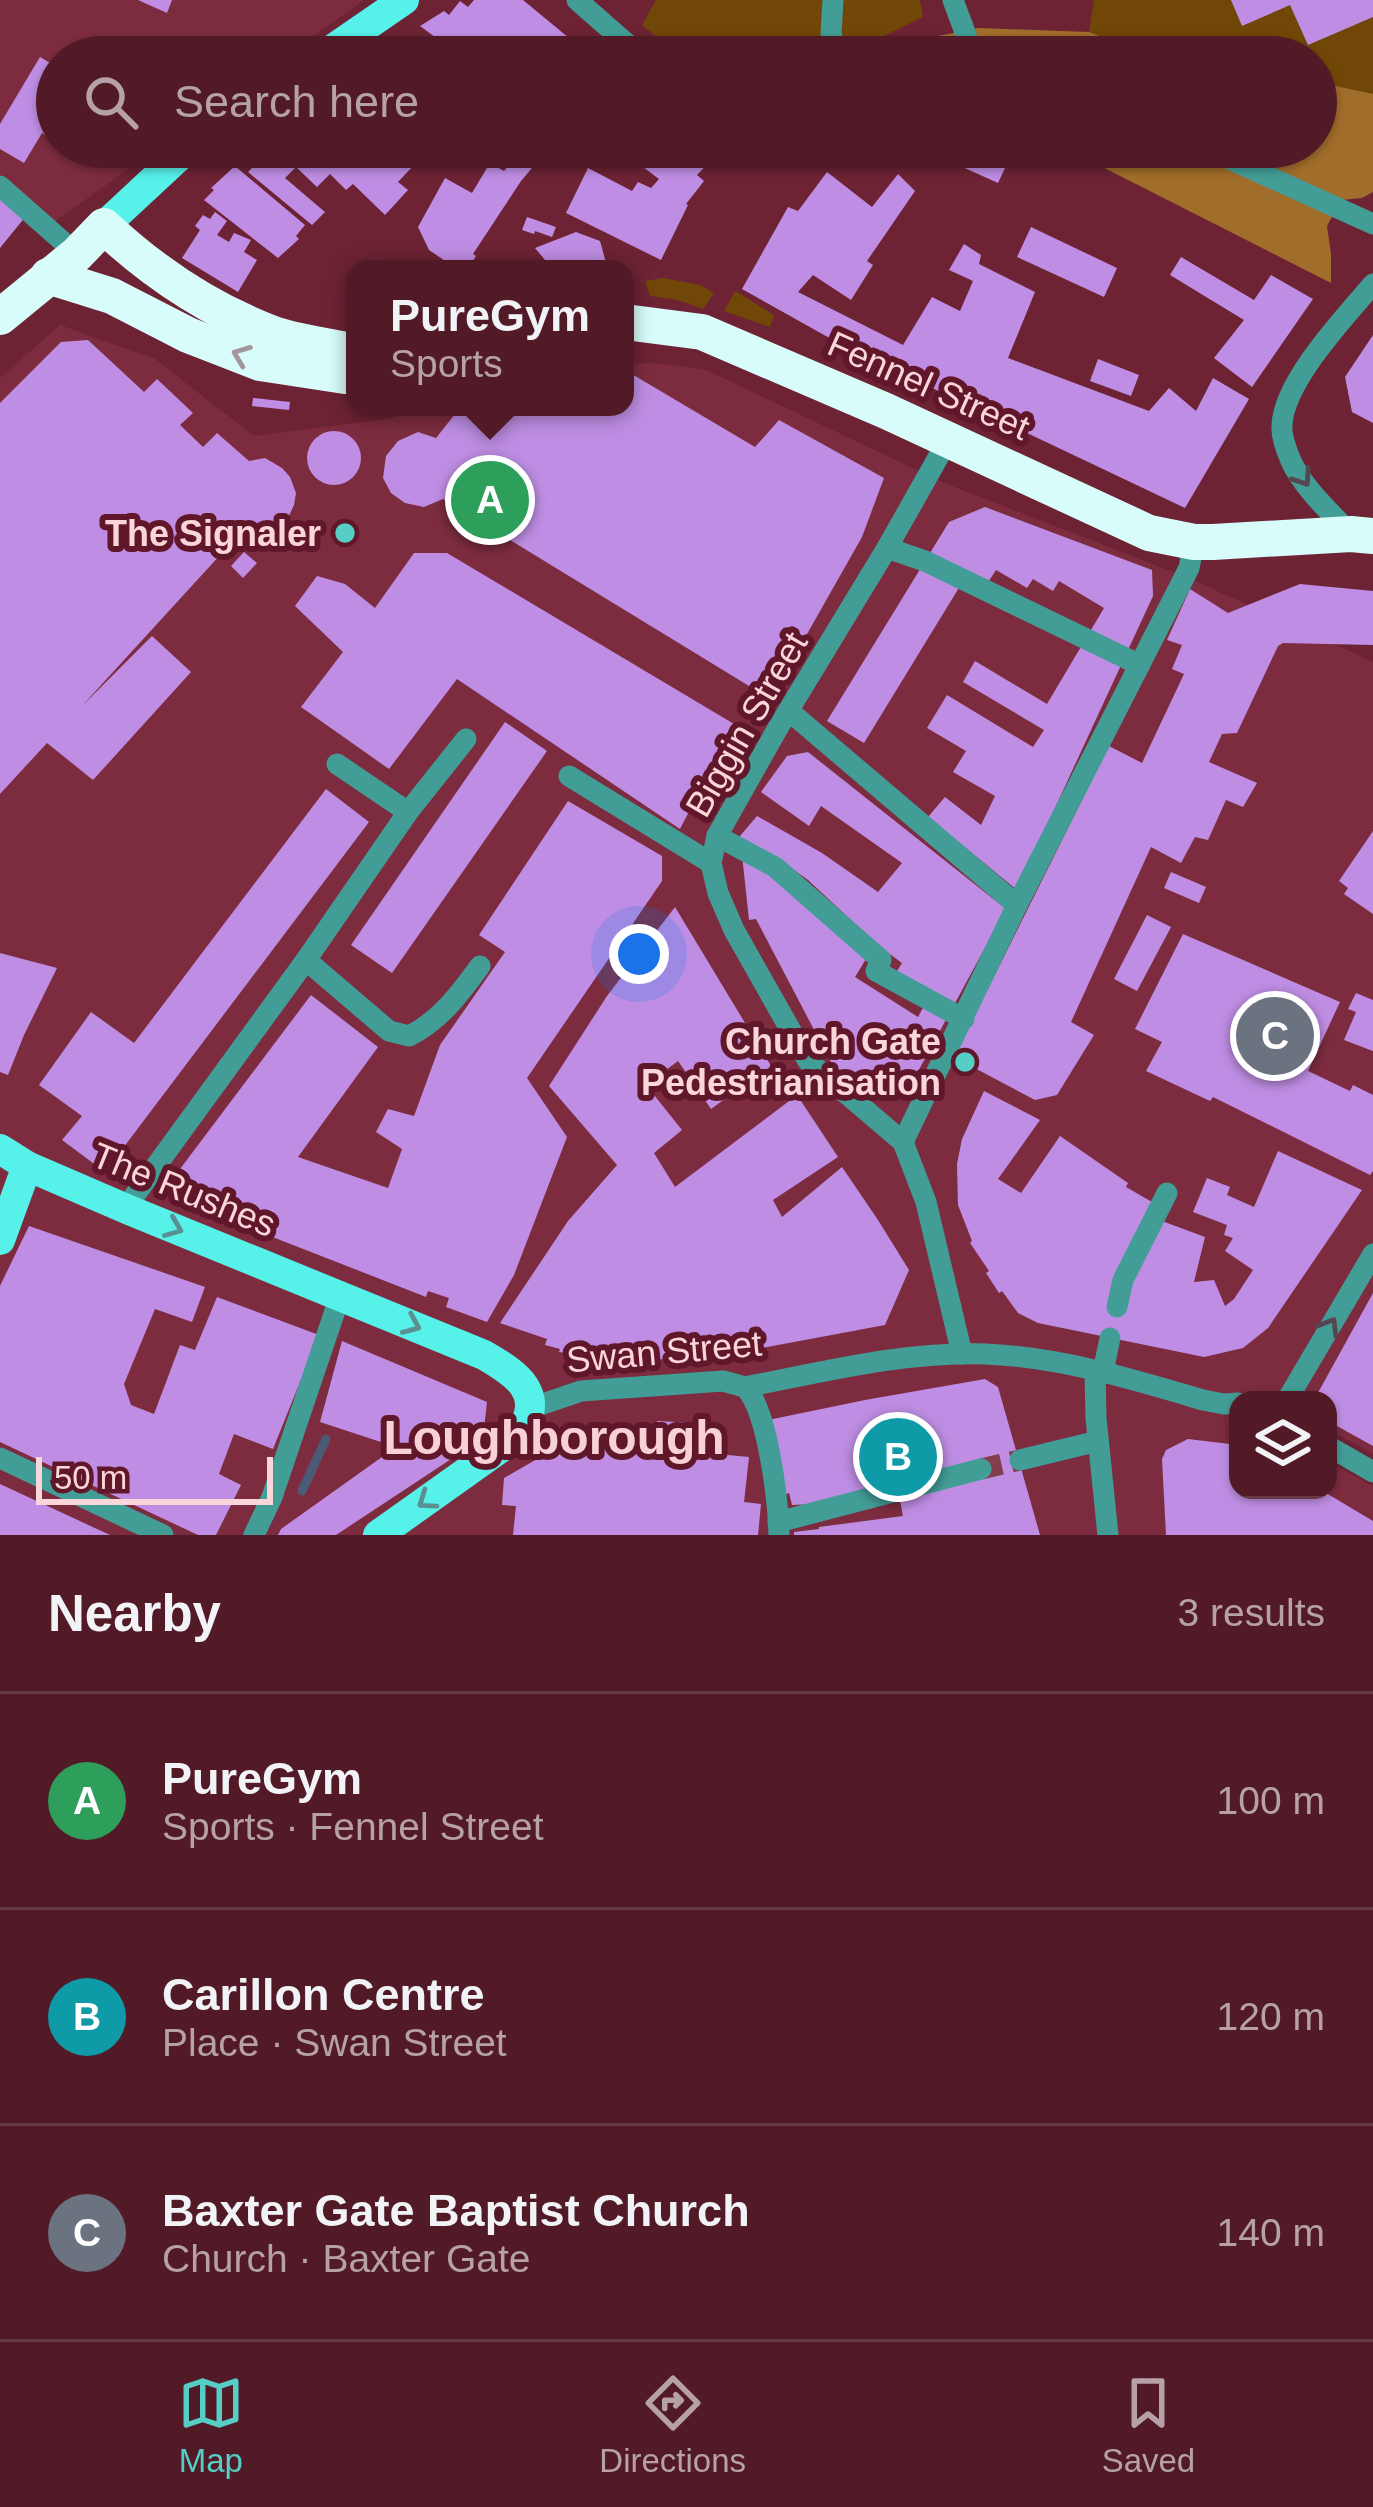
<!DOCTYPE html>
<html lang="en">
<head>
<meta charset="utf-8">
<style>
	body { margin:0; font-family:Arial,sans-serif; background:#58232f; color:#f1f3f6 }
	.controls { position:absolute; right:36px; bottom:36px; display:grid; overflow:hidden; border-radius:24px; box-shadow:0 3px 9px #0004 }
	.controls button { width:108px; height:108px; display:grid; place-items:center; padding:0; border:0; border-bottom:3px solid #683844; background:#521a27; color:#f1f3f6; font:60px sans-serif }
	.scale { position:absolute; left:36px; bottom:30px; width:237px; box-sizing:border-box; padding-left:12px; border:6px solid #fad5d9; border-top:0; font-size:33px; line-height:42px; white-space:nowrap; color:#fad5d9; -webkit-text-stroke:9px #61172a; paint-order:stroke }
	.you { position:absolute; left:639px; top:954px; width:42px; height:42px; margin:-30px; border:9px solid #fff; border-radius:50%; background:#1a73e8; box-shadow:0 0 0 18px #1a73e833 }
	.badge { display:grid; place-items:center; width:78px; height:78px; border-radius:50%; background:#55cec6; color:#fff; font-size:39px; font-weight:700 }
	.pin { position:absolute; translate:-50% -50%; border:6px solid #fff; box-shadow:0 3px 12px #0006 }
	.popup { position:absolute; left:346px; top:260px; width:288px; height:156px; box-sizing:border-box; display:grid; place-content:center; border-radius:24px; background:#521a27; filter:drop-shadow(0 3px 9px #0005); font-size:39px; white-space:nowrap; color:#b5a1a7 }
	.popup b { font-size:45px; color:#f1f3f6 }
	.popup::after { content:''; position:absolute; left:50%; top:100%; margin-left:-24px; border:24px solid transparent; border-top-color:#521a27 }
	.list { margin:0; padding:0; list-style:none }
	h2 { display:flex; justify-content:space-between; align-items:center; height:156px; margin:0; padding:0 48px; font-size:51px }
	h2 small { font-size:39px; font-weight:400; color:#b5a1a7 }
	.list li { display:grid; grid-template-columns:78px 1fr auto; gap:36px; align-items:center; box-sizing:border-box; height:216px; padding:0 48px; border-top:3px solid #683844 }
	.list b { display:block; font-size:45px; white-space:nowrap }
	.list p { margin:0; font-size:39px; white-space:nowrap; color:#b5a1a7 }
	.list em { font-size:39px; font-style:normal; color:#b5a1a7 }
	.icon { flex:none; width:66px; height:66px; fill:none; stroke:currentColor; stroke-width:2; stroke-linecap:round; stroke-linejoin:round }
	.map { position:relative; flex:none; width:1373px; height:1535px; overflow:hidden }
	.search { position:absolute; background:#521a27; box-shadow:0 3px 9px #0004; left:36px; right:36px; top:36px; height:132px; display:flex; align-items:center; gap:30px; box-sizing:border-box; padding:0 42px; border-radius:66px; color:#b5a1a7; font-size:45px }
	.sheet { height:804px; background:#521a27 }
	nav { display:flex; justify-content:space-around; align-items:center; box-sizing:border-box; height:168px; border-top:3px solid #683844; background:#521a27; font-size:33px; color:#b5a1a7 }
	nav a { display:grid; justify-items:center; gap:6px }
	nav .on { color:#55cec6 }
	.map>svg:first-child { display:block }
	.built { fill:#7d2c3f }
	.green { fill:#714707 }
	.forest { fill:#a16d2b }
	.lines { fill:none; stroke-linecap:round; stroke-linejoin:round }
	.stream { stroke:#4b5b75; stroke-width:9 }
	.building { fill:#bf8ee4; fill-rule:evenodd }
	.minor-tunnel { stroke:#823e4d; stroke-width:21; stroke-dasharray:21 10; stroke-linecap:butt }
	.minor { stroke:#439d97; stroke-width:21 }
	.major { stroke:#56f1e8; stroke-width:30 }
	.highway { stroke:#d8fcf9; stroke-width:36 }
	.oneway { stroke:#a2959c }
	.oneway2 { stroke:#564650 }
	.oneway3 { stroke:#5b8f92 }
	.poi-dot { fill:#55cec6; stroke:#61172a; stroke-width:4.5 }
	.labels { text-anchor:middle; stroke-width:12; stroke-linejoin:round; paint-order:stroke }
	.street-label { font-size:36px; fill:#fad5d9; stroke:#61172a }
	.poi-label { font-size:36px; font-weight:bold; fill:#fad5d9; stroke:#61172a; text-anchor:end }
	.district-label { font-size:48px; font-weight:bold; fill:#f7d1d6; stroke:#61172a }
</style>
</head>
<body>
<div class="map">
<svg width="1373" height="1535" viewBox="0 0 1373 1535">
	<rect width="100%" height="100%" fill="#6d2334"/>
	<g class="built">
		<path d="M 0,0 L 364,0 L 284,57 L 57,57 L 57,147 L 159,147 L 46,228 L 0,190 Z"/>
		<path d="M 60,325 L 155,359 L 254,436 L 382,420 L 435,407 L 625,407 L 625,364 L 654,363 L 704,369 L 944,483 L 1189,578 L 1373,662 L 1373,1454 L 1328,1429 L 1328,1400 L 1238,1400 L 1238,1490 L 1328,1490 L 1328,1462 L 1373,1486 L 1373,1535 L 0,1535 L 0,378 Z"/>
	</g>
	<g class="green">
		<path d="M 656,0 L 920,0 L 923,17 L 884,36 L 855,57 L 681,57 L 642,25 Z"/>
		<path d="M 1094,0 L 1373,0 L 1373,136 L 1316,115 L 1316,57 L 1162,57 L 1089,32 Z"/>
		<path d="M 663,278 L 700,285 L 714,293 L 703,309 L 678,300 L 650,296 L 645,281 Z"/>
		<path d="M 735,291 L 774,315 L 770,327 L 724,311 Z"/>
	</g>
	<g class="forest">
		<path d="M 978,28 L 1089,32 L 1158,57 L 885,57 L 913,41 Z"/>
		<path d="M 1331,85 L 1373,94 L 1373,192 L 1362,198 L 1341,200 L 1327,226 L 1331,254 L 1331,283 L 1063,147 L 1316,147 L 1316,90 Z"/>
	</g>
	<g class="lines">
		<path class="stream" d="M 302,1491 L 326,1439"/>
	</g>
	<g class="building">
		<path d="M 138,0 L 172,0 L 167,13 Z"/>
		<path d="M 474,0 L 523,0 L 592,57 L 462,57 L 420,26 L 444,11 L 449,15 L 460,1 L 468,7 Z"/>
		<path d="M 1231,0 L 1373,0 L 1373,17 L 1308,45 L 1290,5 L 1242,26 Z"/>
		<path d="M 40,57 L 57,67 L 57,143 L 42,133 L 24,163 L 0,149 L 0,124 Z"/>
		<path d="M 264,147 L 393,147 L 413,166 L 398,182 L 408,190 L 385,215 L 353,184 L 346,190 L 330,174 L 317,187 L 296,167 L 285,178 L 325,212 L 312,225 L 248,172 L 254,166 L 249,162 L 257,154 L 264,160 L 272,153 Z"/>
		<path d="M 627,147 L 710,147 L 718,153 L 697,175 L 704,181 L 686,204 L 688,205 L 661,260 L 566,213 L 588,168 L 632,191 L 638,182 L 651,188 L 659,179 L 631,158 L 634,153 Z"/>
		<path d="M 918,147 L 998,147 L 1012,153 L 998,183 Z"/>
		<path d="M 520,152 L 537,162 L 521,181 L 473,254 L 476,256 L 468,269 L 457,269 L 429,250 L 418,227 L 445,178 L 472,193 L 490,163 L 504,171 Z"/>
		<path d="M 235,166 L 305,225 L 296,236 L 299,239 L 278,258 L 204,200 L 214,190 L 211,188 Z"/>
		<path d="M 827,172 L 872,207 L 898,174 L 915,191 L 867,261 L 873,265 L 851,300 L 813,275 L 798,292 L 903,345 L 932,297 L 960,311 L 973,281 L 949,270 L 964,244 L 981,255 L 979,264 L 1035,292 L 1008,358 L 1149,411 L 1169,388 L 1196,411 L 1213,378 L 1249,399 L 1185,508 L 842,345 L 742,289 L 788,207 L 798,211 Z"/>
		<path d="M 0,195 L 26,216 L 0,248 Z"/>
		<path d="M 215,212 L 227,221 L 217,235 L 229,242 L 234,233 L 251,240 L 244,252 L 257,260 L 238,292 L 182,258 L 200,230 L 195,226 L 203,215 L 210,219 Z"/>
		<path d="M 527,217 L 556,227 L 552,237 L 535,231 L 534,234 L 522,230 Z"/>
		<path d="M 1031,227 L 1117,268 L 1104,297 L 1017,257 Z"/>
		<path d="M 576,232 L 600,241 L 607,266 L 599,269 L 548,269 L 542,261 L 545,260 L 535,248 Z"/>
		<path d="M 1181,257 L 1254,300 L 1271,275 L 1313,299 L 1252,387 L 1214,358 L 1244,320 L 1170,275 Z"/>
		<path d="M 1373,335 L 1373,423 L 1352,412 L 1345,377 Z"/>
		<path d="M 88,340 L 144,392 L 157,379 L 193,413 L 180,425 L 203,447 L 217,433 L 249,461 L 265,458 L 282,468 L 290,477 L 296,493 L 294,505 L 288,518 L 276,529 L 261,533 L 243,530 L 81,707 L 152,636 L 191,672 L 93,780 L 47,743 L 0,794 L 0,403 L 61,342 Z"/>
		<path d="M 1098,359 L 1139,375 L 1131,396 L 1090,381 Z"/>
		<path d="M 625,370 L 755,447 L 779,420 L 884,478 L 862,537 L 773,694 L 754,689 L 443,499 L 424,507 L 405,503 L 391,493 L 383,478 L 386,456 L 398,441 L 418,432 L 436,438 L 459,409 L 625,407 Z"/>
		<path d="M 253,398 L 290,402 L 289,410 L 252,406 Z"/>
		<circle cx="334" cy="458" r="27"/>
		<path d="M 985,507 L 1152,570 L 1153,596 L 1017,890 L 928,817 L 945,797 L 981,825 L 995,796 L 953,772 L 966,751 L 927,728 L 947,695 L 1033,747 L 1044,730 L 963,682 L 975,661 L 1047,704 L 1104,608 L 1059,581 L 1053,591 L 1033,579 L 1027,588 L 996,570 L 987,584 L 968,573 L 864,743 L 827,721 L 949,522 Z"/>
		<path d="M 244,552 L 257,563 L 243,578 L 231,566 Z"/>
		<path d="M 414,553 L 447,553 L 734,724 L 680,829 L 457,679 L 389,769 L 301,707 L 343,652 L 295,606 L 317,576 L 345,584 L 375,608 Z"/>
		<path d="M 1300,584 L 1373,591 L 1373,645 L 1283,643 L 1278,646 L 1237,733 L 1222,734 L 1209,762 L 1257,783 L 1243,807 L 1226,800 L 1208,840 L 1195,837 L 1181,863 L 1151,847 L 1071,1022 L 1094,1035 L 1057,1095 L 1035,1100 L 954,1057 L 1109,746 L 1142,763 L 1184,674 L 1172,669 L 1182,645 L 1167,640 L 1190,589 L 1228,613 Z"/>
		<path d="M 505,722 L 547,751 L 392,973 L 351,945 Z"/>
		<path d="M 808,752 L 1006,909 L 909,1088 L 875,1097 L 832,1064 L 756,919 L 749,920 L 740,836 L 757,816 L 822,853 L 878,892 L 902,863 L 821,806 L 809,826 L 761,792 L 787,756 ZM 783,862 L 808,880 L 879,946 L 902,963 L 895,974 L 924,1006 L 918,1017 L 855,977 L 866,959 Z"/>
		<path d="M 326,789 L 369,822 L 105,1172 L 62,1140 L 82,1116 L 39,1085 L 91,1012 L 134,1043 Z"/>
		<path d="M 568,801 L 662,856 L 662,881 L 527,1078 L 567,1137 L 514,1275 L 487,1322 L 446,1307 L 449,1298 L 428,1291 L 426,1297 L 186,1203 L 177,1173 L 311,995 L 378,1047 L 298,1157 L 388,1188 L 402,1149 L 376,1132 L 388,1109 L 414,1116 L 440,1045 L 505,952 L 479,935 Z"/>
		<path d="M 1373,831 L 1373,914 L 1344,894 L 1348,888 L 1339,881 Z"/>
		<path d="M 1171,872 L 1206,887 L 1199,903 L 1164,888 Z"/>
		<path d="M 675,907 L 771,1066 L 711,1109 L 678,1061 L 646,1085 L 682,1130 L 654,1153 L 675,1187 L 797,1095 L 838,1157 L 773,1200 L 782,1217 L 842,1167 L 878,1220 L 909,1270 L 885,1325 L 740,1352 L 740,1354 L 689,1359 L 689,1356 L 629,1363 L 559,1352 L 560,1349 L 545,1345 L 547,1339 L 500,1323 L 568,1221 L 617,1165 L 549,1086 L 607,996 Z"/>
		<path d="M 1147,915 L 1171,927 L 1137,991 L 1114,979 Z"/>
		<path d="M 1183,934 L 1340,1002 L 1308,1071 L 1350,1091 L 1353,1085 L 1373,1095 L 1373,1171 L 1370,1175 L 1213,1097 L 1210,1101 L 1146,1071 L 1162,1042 L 1135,1029 Z"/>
		<path d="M 0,953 L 57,968 L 24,1035 L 8,1075 L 0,1072 Z"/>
		<path d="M 1356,993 L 1373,1000 L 1373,1051 L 1344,1040 L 1356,1012 L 1348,1009 Z"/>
		<path d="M 984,1091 L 1040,1120 L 998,1179 L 1021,1193 L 1060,1136 L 1128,1183 L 1126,1187 L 1152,1202 L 1130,1283 L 1162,1221 L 1205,1237 L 1194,1282 L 1214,1280 L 1225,1306 L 1234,1299 L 1253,1270 L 1225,1251 L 1233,1238 L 1224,1235 L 1227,1225 L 1193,1212 L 1207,1178 L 1230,1187 L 1227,1195 L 1254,1207 L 1278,1151 L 1362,1190 L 1268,1328 L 1243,1348 L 1204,1357 L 1038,1323 L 1018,1313 L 1002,1291 L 999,1293 L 986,1273 L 989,1271 L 970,1243 L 972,1241 L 958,1205 L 957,1164 L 962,1139 Z"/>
		<path d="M 29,1226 L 205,1287 L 192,1322 L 155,1309 L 124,1384 L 131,1405 L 154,1414 L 180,1345 L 195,1350 L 217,1297 L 319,1335 L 273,1449 L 234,1434 L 219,1474 L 241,1485 L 216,1535 L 198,1535 L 0,1442 L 0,1286 Z"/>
		<path d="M 1373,1293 L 1373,1446 L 1328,1421 L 1328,1400 L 1314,1400 Z"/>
		<path d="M 342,1341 L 487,1402 L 483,1438 L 336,1535 L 278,1535 L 281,1529 L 396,1447 L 320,1422 Z"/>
		<path d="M 985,1379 L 998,1387 L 1040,1535 L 794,1535 L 794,1532 L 819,1529 L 819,1527 L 903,1516 L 900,1501 L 792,1505 L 789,1493 L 786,1494 L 768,1420 L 865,1400 Z"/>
		<path d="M 657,1421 L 694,1423 L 728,1455 L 749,1457 L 744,1502 L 761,1504 L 758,1535 L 513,1535 L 516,1506 L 502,1505 L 504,1478 L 570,1440 L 579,1441 L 580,1434 L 632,1427 L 656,1428 Z"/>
		<path d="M 1188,1439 L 1238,1445 L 1238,1490 L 1321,1490 L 1373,1521 L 1373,1535 L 1166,1535 L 1162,1459 L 1166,1450 Z"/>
		<path d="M 0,1484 L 110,1535 L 0,1535 Z"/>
	</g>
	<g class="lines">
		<path class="minor-tunnel" d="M 981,1469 L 1020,1460"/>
		<g class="minor">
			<path d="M 577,0 L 642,57"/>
			<path d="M 833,0 L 831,33 L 837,57"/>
			<path d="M 953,0 L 966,35 L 968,57"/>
			<path d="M 753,147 C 770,154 797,156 814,147"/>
			<path d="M 1203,147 L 1373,224"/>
			<path d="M 0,186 L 77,254"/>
			<path d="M 948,440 L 887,548 L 779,726 L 717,836 L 711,863 L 718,893 L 734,930 L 808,1061 L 903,1142 L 926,1202 L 962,1354"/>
			<path d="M 1351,534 C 1330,512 1304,489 1291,461 C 1287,452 1281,435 1282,425 C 1284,381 1345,317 1373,284"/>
			<path d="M 887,548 L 925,561 L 1140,665"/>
			<path d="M 789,711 L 1017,905"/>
			<path d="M 337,764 L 408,812"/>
			<path d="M 569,776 L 711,863"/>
			<path d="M 717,836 L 775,867 L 881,960 L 876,971 L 964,1019"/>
			<path d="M 306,960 L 389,1031 L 409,1036 C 441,1020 460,993 480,966"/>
			<path d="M 903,1142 L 1017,905 L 1189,568 L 1194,542"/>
			<path d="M 129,1210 L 132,1199 L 306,960 L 408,812 L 466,739"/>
			<path d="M 1117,1307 L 1123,1280 L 1167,1193"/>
			<path d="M 1095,1370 L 1096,1418 L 1108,1535"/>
			<path d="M 1103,1372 L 1110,1338"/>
			<path d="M 745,1387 C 768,1411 778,1500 779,1535"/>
			<path d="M 1287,1400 L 1373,1254"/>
			<path d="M 531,1408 L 581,1391 L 723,1381 L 745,1387 C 823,1372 905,1351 985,1354 C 1060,1357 1132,1379 1203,1400 L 1224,1404 L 1238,1403"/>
			<path d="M 1328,1446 L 1373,1472"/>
			<path d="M 0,1458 L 163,1535"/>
			<path d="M 1020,1460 L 1098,1441"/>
			<path d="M 778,1522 L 981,1469"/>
			<path d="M 254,1535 L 272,1497 L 340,1296"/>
		</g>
		<g class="major">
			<path d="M 321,57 L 404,0"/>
			<path d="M 104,226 L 189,147"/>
			<path d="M 0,1149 L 27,1166 L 129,1210 L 484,1355 C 517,1374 546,1393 520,1434 L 378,1535"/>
			<path d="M 0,1240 L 27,1166"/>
		</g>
		<g class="highway">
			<path d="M 48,276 L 112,296 L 188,335 L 260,363 L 345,376 L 355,373"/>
			<path d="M 0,317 L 77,254 L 104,226 C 153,272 208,309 271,333 C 298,343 327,345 355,352"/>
			<path d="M 625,322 L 702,332 L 886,411 L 1149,533 L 1194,542 L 1213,542 L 1351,534 L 1373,536"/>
		</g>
	</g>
	<defs><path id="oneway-chevron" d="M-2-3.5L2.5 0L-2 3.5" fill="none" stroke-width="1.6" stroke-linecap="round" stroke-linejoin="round" transform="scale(3)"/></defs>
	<use class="oneway" href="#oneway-chevron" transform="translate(241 355) rotate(-159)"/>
	<g class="oneway2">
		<use href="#oneway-chevron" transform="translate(1303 478) rotate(56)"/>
		<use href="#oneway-chevron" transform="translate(1330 1326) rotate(-59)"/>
	</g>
	<g class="oneway3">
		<use href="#oneway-chevron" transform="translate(174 1228) rotate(22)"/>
		<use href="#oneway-chevron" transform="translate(412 1325) rotate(23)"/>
		<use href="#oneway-chevron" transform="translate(426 1501) rotate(145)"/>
	</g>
	<g class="poi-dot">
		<circle cx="345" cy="533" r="12"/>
		<circle cx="965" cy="1062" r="12"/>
	</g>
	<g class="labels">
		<g class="street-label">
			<text transform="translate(929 385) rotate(24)" y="13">Fennel Street</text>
			<text transform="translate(746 724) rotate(-60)" y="13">Biggin Street</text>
			<text transform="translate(184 1189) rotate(22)" y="13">The Rushes</text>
			<text transform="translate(664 1351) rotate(-5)" y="13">Swan Street</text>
		</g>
		<g class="poi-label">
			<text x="321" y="546">The Signaler</text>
			<text x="941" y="1054">Church Gate<tspan x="941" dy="41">Pedestrianisation</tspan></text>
		</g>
		<g class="district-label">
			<text x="554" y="1454">Loughborough</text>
		</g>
	</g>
</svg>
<div class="controls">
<button><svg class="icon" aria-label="layers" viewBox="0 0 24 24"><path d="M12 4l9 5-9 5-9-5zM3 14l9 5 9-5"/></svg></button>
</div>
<div class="scale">50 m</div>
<div class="you"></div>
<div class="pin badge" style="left:490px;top:500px;background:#2e9e5b">A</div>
<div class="popup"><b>PureGym</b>Sports</div>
<div class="pin badge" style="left:898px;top:1457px;background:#0f9aa8">B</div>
<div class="pin badge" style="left:1275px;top:1036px;background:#6b7280">C</div>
<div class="search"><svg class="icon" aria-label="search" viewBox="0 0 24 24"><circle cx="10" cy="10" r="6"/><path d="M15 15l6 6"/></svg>Search here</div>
</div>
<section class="sheet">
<h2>Nearby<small>3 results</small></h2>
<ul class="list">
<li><span class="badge" style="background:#2e9e5b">A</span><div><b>PureGym</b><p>Sports · Fennel Street</p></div><em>100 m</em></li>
<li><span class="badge" style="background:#0f9aa8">B</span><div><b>Carillon Centre</b><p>Place · Swan Street</p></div><em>120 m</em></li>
<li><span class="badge" style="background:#6b7280">C</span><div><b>Baxter Gate Baptist Church</b><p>Church · Baxter Gate</p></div><em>140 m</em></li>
</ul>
</section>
<nav>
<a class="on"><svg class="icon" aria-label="map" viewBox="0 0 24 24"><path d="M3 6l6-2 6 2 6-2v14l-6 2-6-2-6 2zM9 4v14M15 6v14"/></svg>Map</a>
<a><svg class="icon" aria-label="directions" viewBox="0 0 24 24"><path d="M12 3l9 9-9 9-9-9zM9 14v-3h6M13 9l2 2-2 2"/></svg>Directions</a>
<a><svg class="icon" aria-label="saved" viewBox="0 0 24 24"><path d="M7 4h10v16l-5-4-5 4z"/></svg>Saved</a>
</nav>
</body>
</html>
